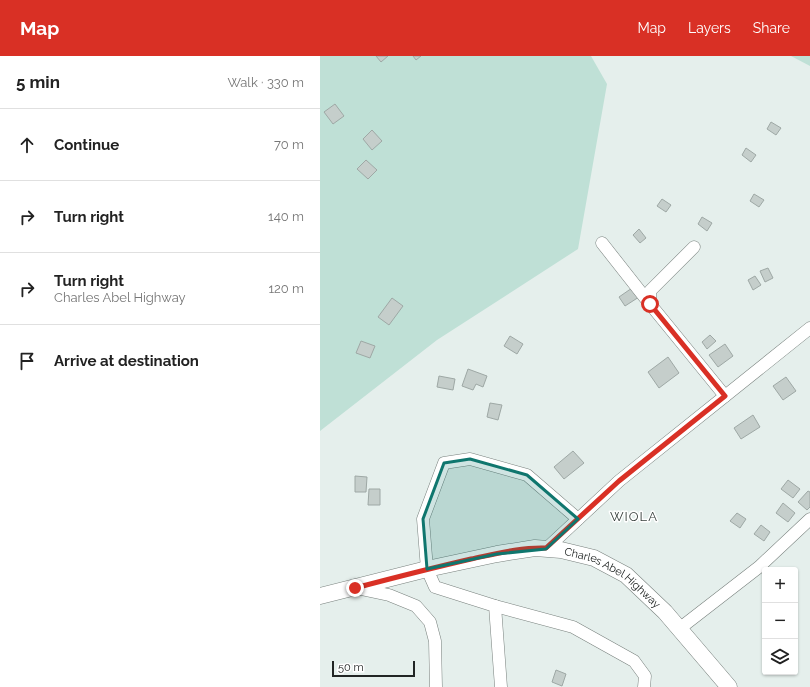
<!DOCTYPE html>
<html lang="en">
<head>
<meta charset="utf-8">
<style>
	body { margin:0; font-family:Raleway,sans-serif; background:#f2f2f2; color:#222 }
	.controls { position:absolute; right:12px; bottom:12px; display:grid; overflow:hidden; border-radius:4px; box-shadow:0 1px 3px #0004 }
	.controls button { width:36px; height:36px; display:grid; place-items:center; padding:0; border:0; border-bottom:1px solid #e0e0e0; background:#fff; color:#222; font:20px sans-serif }
	.scale { position:absolute; left:12px; bottom:10px; width:83px; box-sizing:border-box; padding-left:4px; border:2px solid #212524; border-top:0; font-size:11px; line-height:14px; white-space:nowrap; color:#212524; -webkit-text-stroke:3px #fff; paint-order:stroke }
	.stop { position:absolute; width:12px; height:12px; margin:-9px; border:3px solid #d93025; border-radius:50%; background:#fff }
	.stop.end { background:#d93025; border-color:#fff; box-shadow:0 1px 4px #0008 }
	.list { margin:0; padding:0; list-style:none }
	h2 { display:flex; justify-content:space-between; align-items:center; height:52px; margin:0; padding:0 16px; font-size:17px }
	h2 small { font-size:13px; font-weight:400; color:#767676 }
	.list li { display:grid; grid-template-columns:26px 1fr auto; gap:12px; align-items:center; box-sizing:border-box; height:72px; padding:0 16px; border-top:1px solid #e0e0e0 }
	.list b { display:block; font-size:15px; white-space:nowrap }
	.list p { margin:0; font-size:13px; white-space:nowrap; color:#767676 }
	.list em { font-size:13px; font-style:normal; color:#767676 }
	.icon { flex:none; width:22px; height:22px; fill:none; stroke:currentColor; stroke-width:2; stroke-linecap:round; stroke-linejoin:round }
	.map { position:relative; flex:none; width:490px; height:631px; overflow:hidden }
	header { display:flex; align-items:center; gap:24px; box-sizing:border-box; height:56px; padding:0 20px; background:#d93025; color:#fff }
	header strong { font-size:19px }
	nav { display:flex; gap:22px; margin-inline-start:auto; font-size:14px }
	main { display:flex }
	aside { flex:1; background:#fff }
	.map>svg:first-child { display:block }
	.green { fill:#bfe0d6 }
	.building { fill:#c5cecb; stroke:#9ea8a5 }
	.lines { fill:none; stroke-linecap:round; stroke-linejoin:round }
	.minor-casing { stroke:#78807d; stroke-width:13 }
	.major-casing { stroke:#78807d; stroke-width:17 }
	.minor { stroke:#fff; stroke-width:12 }
	.major { stroke:#fff; stroke-width:16 }
	.route { stroke:#d93025; stroke-width:5 }
	.marked { fill:#0f766e; fill-opacity:0.2; stroke:#0f766e; stroke-width:3; stroke-linejoin:round }
	.labels { text-anchor:middle; stroke-width:3; stroke-linejoin:round; paint-order:stroke }
	.street-label { font-size:11px; fill:#212524; stroke:#fff }
	.quarter-label { font-size:13px; letter-spacing:1px; fill:#363e3b; stroke:#fff }
</style>
</head>
<body>
<header>
<strong>Map</strong>
<nav><a>Map</a><a>Layers</a><a>Share</a></nav>
</header>
<main>
<aside>
<h2>5 min<small>Walk · 330 m</small></h2>
<ul class="list">
<li><svg class="icon" aria-label="ahead" viewBox="0 0 24 24"><path d="M12 20V5M6 11l6-6 6 6"/></svg><div><b>Continue</b></div><em>70 m</em></li>
<li><svg class="icon" aria-label="right" viewBox="0 0 24 24"><path d="M7 20v-9h11M14 6l5 5-5 5"/></svg><div><b>Turn right</b></div><em>140 m</em></li>
<li><svg class="icon" aria-label="right" viewBox="0 0 24 24"><path d="M7 20v-9h11M14 6l5 5-5 5"/></svg><div><b>Turn right</b><p>Charles Abel Highway</p></div><em>120 m</em></li>
<li><svg class="icon" aria-label="arrive" viewBox="0 0 24 24"><path d="M6 21V4h12l-3 4 3 4H6"/></svg><div><b>Arrive at destination</b></div></li>
</ul>
</aside>
<div class="map">
<svg width="490" height="631" viewBox="0 0 490 631">
	<rect width="100%" height="100%" fill="#e5efec"/>
	<g class="green">
		<path d="M 0,0 L 271,0 L 287,28 L 258,193 L 117,284 L 0,375 Z"/>
		<path d="M 471,0 L 490,0 L 490,10 Z"/>
	</g>
	<g class="building">
		<path d="M 56,0 L 68,0 L 61,6 Z"/>
		<path d="M 93,0 L 101,0 L 96,4 Z"/>
		<path d="M 15,48 L 24,60 L 13,68 L 4,56 Z"/>
		<path d="M 451,66 L 461,72 L 456,79 L 447,73 Z"/>
		<path d="M 52,74 L 62,85 L 52,94 L 43,83 Z"/>
		<path d="M 426,92 L 436,99 L 431,106 L 422,99 Z"/>
		<path d="M 46,104 L 57,114 L 48,123 L 37,113 Z"/>
		<path d="M 434,138 L 444,144 L 439,151 L 430,145 Z"/>
		<path d="M 342,143 L 351,149 L 346,156 L 337,150 Z"/>
		<path d="M 382,161 L 392,167 L 387,175 L 378,168 Z"/>
		<path d="M 319,173 L 326,182 L 320,187 L 313,179 Z"/>
		<path d="M 448,212 L 453,222 L 445,226 L 440,215 Z"/>
		<path d="M 435,220 L 441,229 L 433,234 L 428,224 Z"/>
		<path d="M 312,232 L 319,241 L 305,250 L 299,241 Z"/>
		<path d="M 72,242 L 83,250 L 69,269 L 58,261 Z"/>
		<path d="M 390,279 L 396,285 L 387,293 L 382,286 Z"/>
		<path d="M 190,280 L 203,288 L 197,298 L 184,290 Z"/>
		<path d="M 41,285 L 55,290 L 50,302 L 36,297 Z"/>
		<path d="M 405,288 L 413,300 L 398,311 L 389,299 Z"/>
		<path d="M 348,301 L 359,317 L 339,332 L 328,316 Z"/>
		<path d="M 148,313 L 167,320 L 163,331 L 156,328 L 153,334 L 142,330 Z"/>
		<path d="M 119,320 L 135,323 L 133,334 L 117,331 Z"/>
		<path d="M 466,321 L 476,335 L 463,344 L 453,330 Z"/>
		<path d="M 170,347 L 182,349 L 178,364 L 167,361 Z"/>
		<path d="M 433,359 L 440,371 L 421,383 L 414,372 Z"/>
		<path d="M 253,395 L 264,407 L 244,423 L 234,411 Z"/>
		<path d="M 35,420 L 47,421 L 46,436 L 35,436 Z"/>
		<path d="M 468,424 L 480,433 L 473,442 L 461,433 Z"/>
		<path d="M 49,433 L 60,433 L 60,449 L 48,449 Z"/>
		<path d="M 488,435 L 490,436 L 490,451 L 487,454 L 478,446 Z"/>
		<path d="M 463,447 L 475,457 L 468,466 L 456,457 Z"/>
		<path d="M 417,457 L 426,463 L 420,472 L 410,465 Z"/>
		<path d="M 441,469 L 450,476 L 444,485 L 434,478 Z"/>
		<path d="M 236,614 L 246,618 L 242,630 L 232,626 Z"/>
	</g>
	<g class="lines">
		<defs>
			<g id="minor">
				<path d="M 282,187 L 330,248"/>
				<path d="M 374,191 L 330,235 L 330,248 L 405,340"/>
				<path d="M 226,493 L 299,425 L 490,272"/>
				<path d="M 36,532 L 69,539 L 96,550 L 110,566 L 115,585 L 116,631"/>
				<path d="M 175,550 L 253,571 L 314,605 L 325,620 L 324,631"/>
				<path d="M 359,573 L 439,511 L 490,463"/>
				<path d="M 181,631 L 175,550 L 115,531 L 107,513 L 103,463 L 124,407 L 150,403 L 207,419 L 258,463"/>
			</g>
			<g id="major">
				<path id="s1" d="M 0,540 L 107,513 L 177,498 L 215,492 L 241,494 L 274,502 L 306,519 L 345,556 L 409,631"/>
			</g>
		</defs>
		<use href="#minor" class="minor-casing"/>
		<use href="#major" class="major-casing"/>
		<use href="#minor" class="minor"/>
		<use href="#major" class="major"/>
	</g>
	<g class="lines">
		<path class="route" d="M 35,532 C 73,522 112,512 151,503 C 175,498 201,491 226,492 L 299,425 L 405,340 L 330,248"/>
	</g>
	<path class="marked" d="M 150,403 L 207,419 L 258,463 L 226,493 L 177,498 L 107,513 L 103,463 L 124,407 Z"/>
	<g class="labels">
		<g class="street-label">
			<text dy="4" stroke="none"><textPath href="#s1" startOffset="306">Charles Abel Highway</textPath></text>
		</g>
		<g class="quarter-label">
			<text x="314" y="465">WIOLA</text>
		</g>
	</g>
</svg>
<div class="controls">
<button>+</button>
<button>−</button>
<button><svg class="icon" aria-label="layers" viewBox="0 0 24 24"><path d="M12 4l9 5-9 5-9-5zM3 14l9 5 9-5"/></svg></button>
</div>
<div class="scale">50 m</div>
<div class="stop" style="left:330px;top:248px"></div>
<div class="stop end" style="left:35px;top:532px"></div>
</div>
</main>
</body>
</html>
